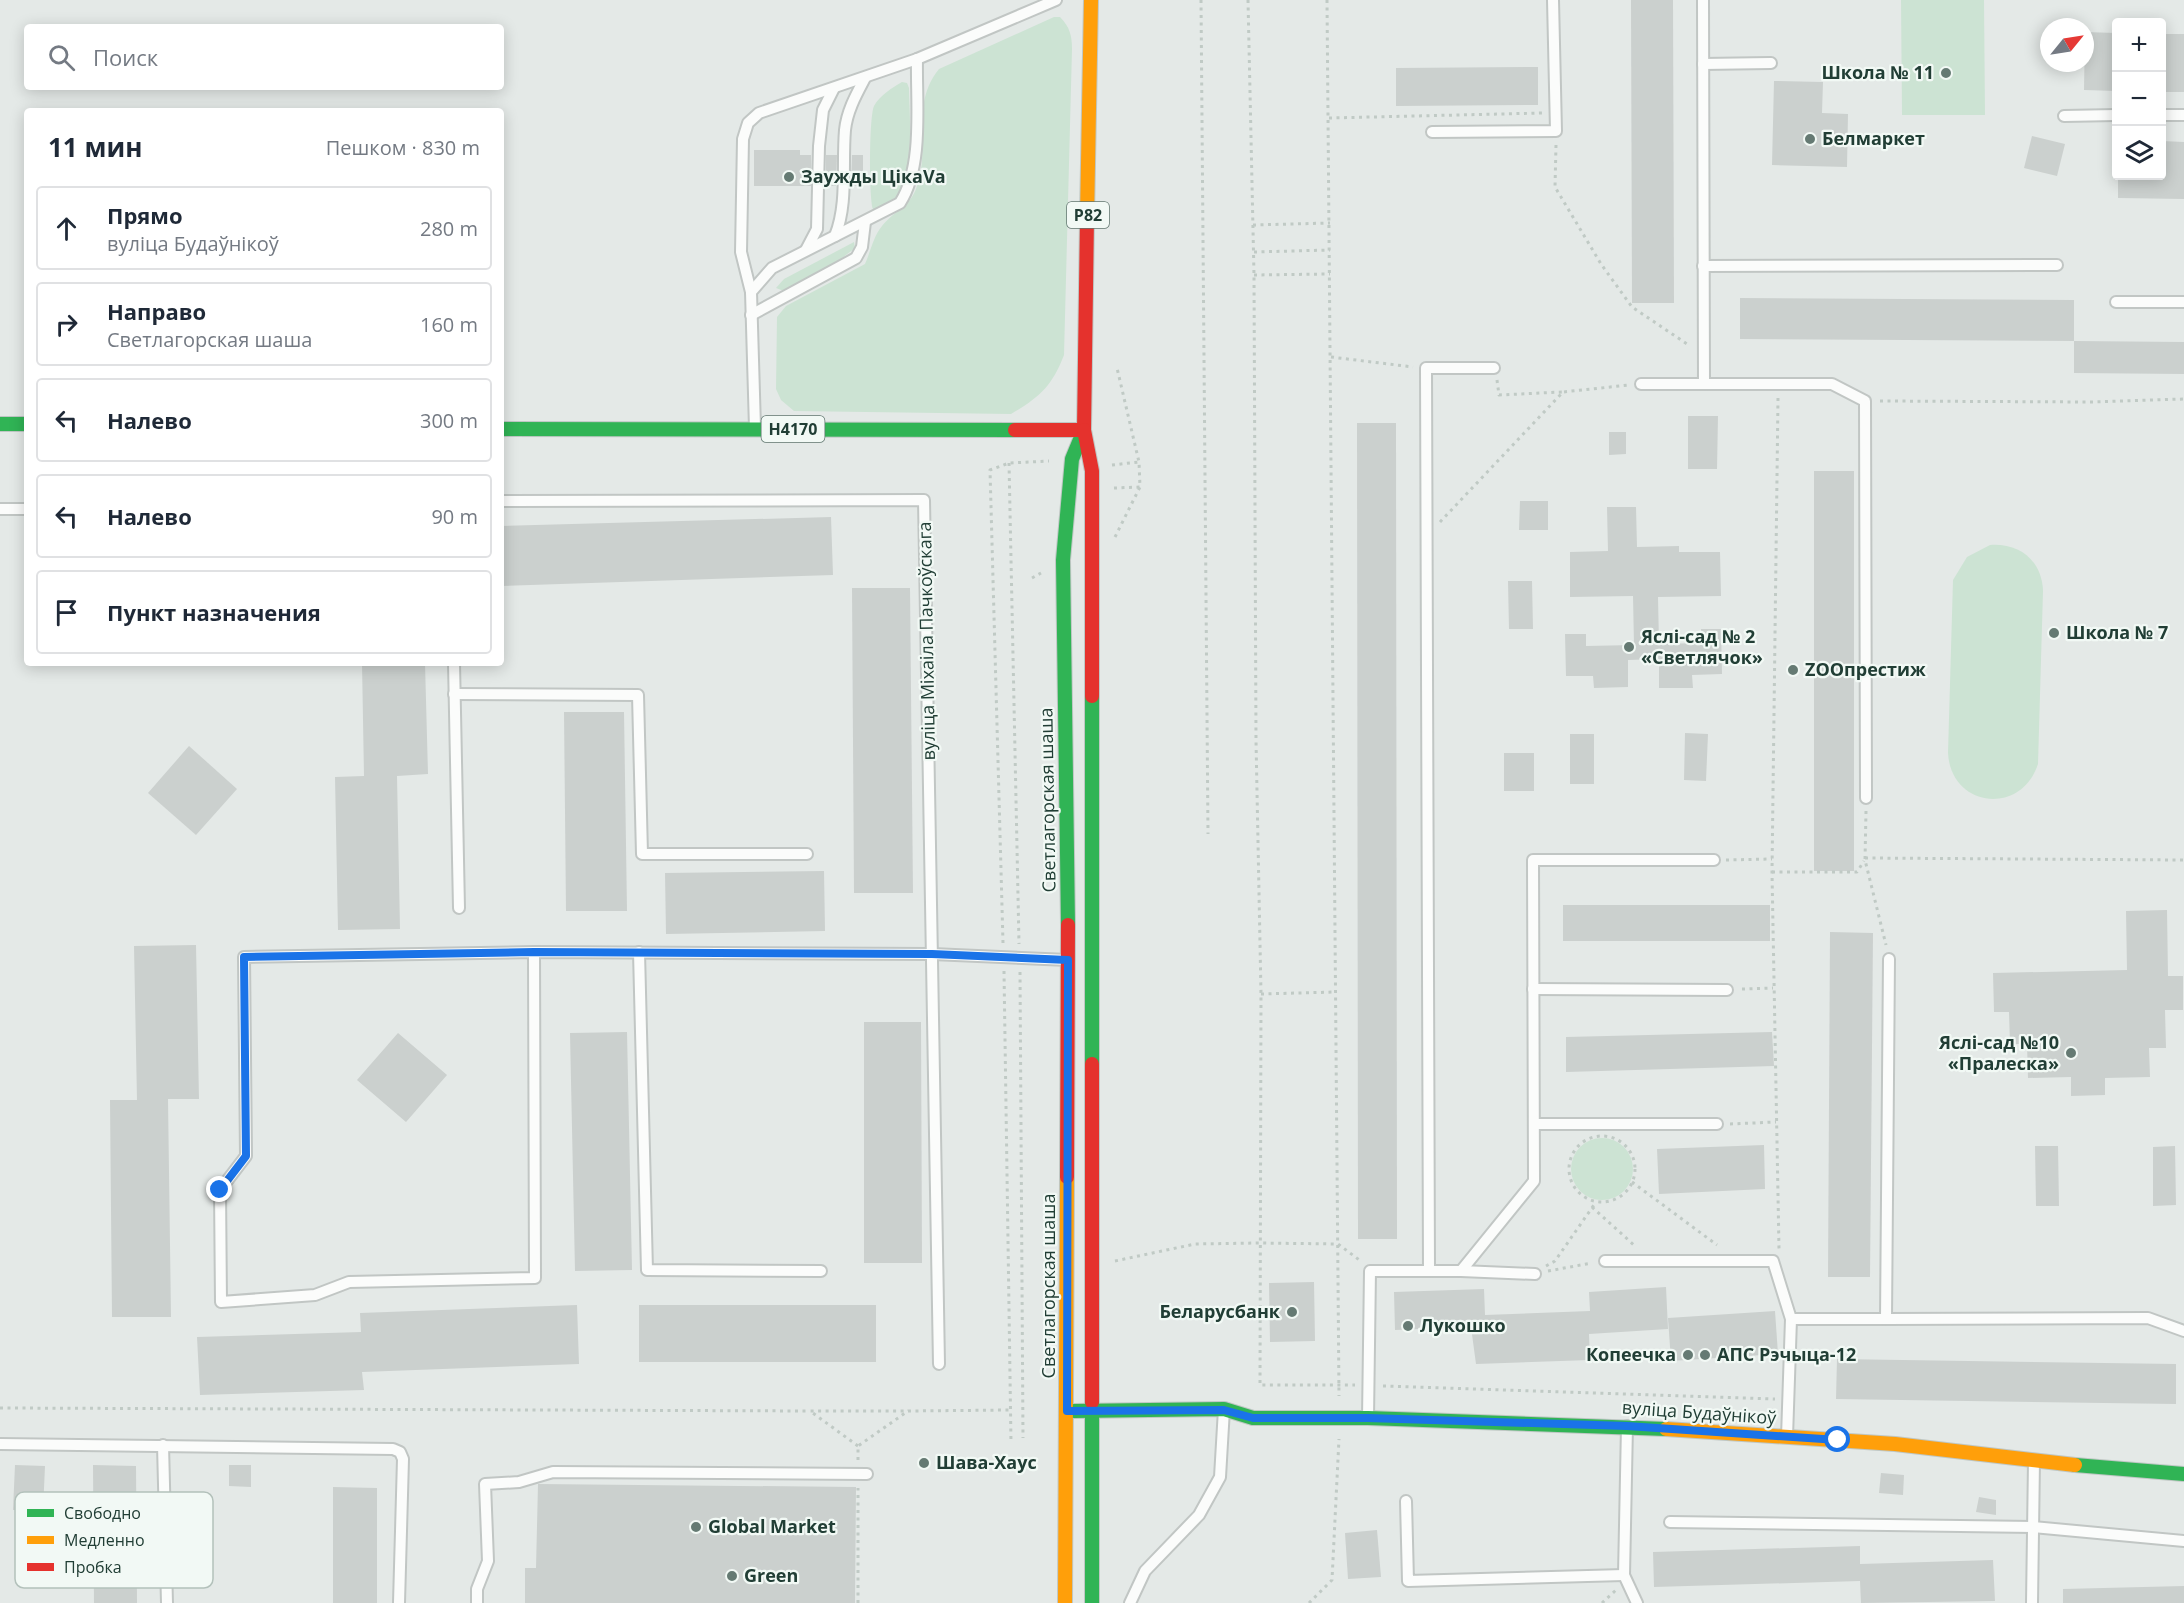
<!DOCTYPE html>
<html lang="ru">
<head>
<meta charset="utf-8">
<style>
	body { margin:0; font-family:"Open Sans",sans-serif; background:#f6f6f7; color:#1f2937 }
	.controls { position:absolute; right:18px; top:18px; display:grid; overflow:hidden; border-radius:6px; box-shadow:0 3px 15px #0003 }
	.controls button { width:54px; height:54px; display:grid; place-items:center; padding:0; border:0; border-bottom:2px solid #e0e1e3; background:#fff; color:#1f2937; font:30px sans-serif }
	.compass { position:absolute; left:2040px; top:18px; width:54px; height:54px; border-radius:50%; background:#fff; box-shadow:0 3px 15px #0003; rotate:60deg }
	.stop { position:absolute; width:18px; height:18px; margin:-14px; border:4px solid #1a73e8; border-radius:50%; background:#fff }
	.stop.end { background:#1a73e8; border-color:#fff; box-shadow:0 2px 6px #0008 }
	.list { margin:0; padding:0; list-style:none }
	h2 { display:flex; justify-content:space-between; align-items:center; height:78px; margin:0; padding:0 24px; font-size:26px }
	h2 small { font-size:20px; font-weight:400; color:#747a83 }
	.list li { display:grid; grid-template-columns:39px 1fr auto; gap:18px; align-items:center; box-sizing:border-box; height:84px; margin:0 12px 12px; padding:0 12px; border:2px solid #e0e1e3; border-radius:6px }
	.list b { display:block; font-size:22px; white-space:nowrap }
	.list p { margin:0; font-size:20px; white-space:nowrap; color:#747a83 }
	.list em { font-size:20px; font-style:normal; color:#747a83 }
	.icon { flex:none; width:33px; height:33px; fill:none; stroke:currentColor; stroke-width:2; stroke-linecap:round; stroke-linejoin:round }
	.map { position:relative; flex:none; width:2184px; height:1603px; overflow:hidden }
	.search { position:absolute; background:#fff; box-shadow:0 3px 15px #0003; left:24px; top:24px; width:480px; height:66px; display:flex; align-items:center; gap:15px; box-sizing:border-box; padding:0 21px; border-radius:6px; color:#747a83; font-size:22px }
	.panel { position:absolute; background:#fff; box-shadow:0 3px 15px #0003; left:24px; top:108px; width:480px; height:558px; border-radius:6px }
	.map>svg:first-child { display:block }
	.green { fill:#cce3d3 }
	.building { fill:#cbd0ce }
	.lines { fill:none; stroke-linecap:round; stroke-linejoin:round }
	.lane-casing { stroke:#c1c6c4; stroke-width:14 }
	.fast-casing { stroke:#bfc7c4; stroke-width:16 }
	.slow-casing { stroke:#bfc7c4; stroke-width:16 }
	.jam-casing { stroke:#bfc7c4; stroke-width:16 }
	.path { stroke:#c0cac5; stroke-width:3; stroke-dasharray:3 4.5; stroke-linecap:butt }
	.lane { stroke:#fbfcfb; stroke-width:10 }
	.fast { stroke:#30b455; stroke-width:14 }
	.slow { stroke:#ff9f0a; stroke-width:14 }
	.jam { stroke:#e5322d; stroke-width:14 }
	.route { stroke:#1a73e8; stroke-width:8 }
	.poi-dot { fill:#657a73; stroke:#f2f9f5; stroke-width:2 }
	.labels { text-anchor:middle; stroke-width:4.5; stroke-linejoin:round; paint-order:stroke }
	.shield { fill:#f2f9f5; stroke:#60766f; stroke-width:1.5 }
	.shield-label { font-size:16px; font-weight:bold; fill:#213e35 }
	.poi-label { font-size:18px; font-weight:bold; fill:#213e35; stroke:#f2f9f5; text-anchor:start }
	.street-label { font-size:18px; fill:#213e35; stroke:#f2f9f5 }
	.key { fill:#f2f9f5; stroke:#b3c1bb; stroke-width:1.5 }
	.key-label { font-size:16px; fill:#213e35 }
</style>
</head>
<body>
<div class="map">
<svg width="2184" height="1603" viewBox="0 0 2184 1603">
	<rect width="100%" height="100%" fill="#e4e9e7"/>
	<g class="green">
		<path d="M 1901,0 L 1984,0 L 1985,115 L 1902,115 Z"/>
		<path d="M 1054,17 L 1060,17 C 1070,27 1072,36 1072,49 L 1064,355 C 1052,386 1040,397 1011,414 L 794,411 L 781,400 L 776,389 L 777,317 L 786,306 L 865,264 C 870,253 874,235 882,226 C 893,212 909,207 916,189 C 932,148 909,106 939,69 Z"/>
		<path d="M 902,82 L 907,83 L 909,88 C 909,116 920,213 873,209 C 869,198 869,117 874,106 C 880,95 892,88 902,82 Z"/>
		<path d="M 854,242 L 855,248 L 837,262 L 784,291 L 776,288 L 784,279 Z"/>
		<path d="M 1990,545 C 2020,543 2042,561 2043,591 L 2038,764 C 2021,816 1951,808 1948,753 L 1953,580 L 1967,557 Z"/>
		<circle cx="1602" cy="1169" r="31"/>
	</g>
	<g class="building">
		<path d="M 1631,0 L 1673,0 L 1674,303 L 1632,303 Z"/>
		<path d="M 2085,32 L 2116,33 L 2116,91 L 2084,90 Z"/>
		<rect x="2162" y="34" width="22" height="58"/>
		<path d="M 1538,67 L 1538,105 L 1396,106 L 1396,68 Z"/>
		<path d="M 1774,81 L 1823,82 L 1822,113 L 1848,114 L 1847,167 L 1772,165 Z"/>
		<path d="M 2032,136 L 2065,144 L 2057,176 L 2024,168 Z"/>
		<path d="M 2162,141 L 2184,142 L 2184,199 L 2118,198 L 2118,176 L 2162,176 Z"/>
		<path d="M 754,150 L 800,150 L 800,155 L 811,155 L 811,186 L 754,186 Z"/>
		<path d="M 826,155 L 837,155 L 836,186 L 826,186 Z"/>
		<path d="M 852,155 L 863,155 L 863,186 L 851,186 Z"/>
		<path d="M 1740,298 L 2074,300 L 2074,341 L 1740,339 Z"/>
		<path d="M 2074,341 L 2184,342 L 2184,374 L 2074,373 Z"/>
		<path d="M 1688,416 L 1718,416 L 1717,469 L 1688,469 Z"/>
		<path d="M 1357,423 L 1396,423 L 1397,1239 L 1358,1239 Z"/>
		<path d="M 1609,432 L 1626,432 L 1626,454 L 1609,455 Z"/>
		<rect x="1814" y="471" width="40" height="400"/>
		<path d="M 1520,501 L 1548,501 L 1548,530 L 1519,530 Z"/>
		<path d="M 1607,507 L 1636,507 L 1637,547 L 1679,546 L 1679,552 L 1720,552 L 1721,596 L 1658,597 L 1659,644 L 1701,643 L 1701,629 L 1721,629 L 1722,674 L 1692,675 L 1693,688 L 1659,688 L 1659,659 L 1628,660 L 1628,687 L 1594,688 L 1593,676 L 1566,676 L 1565,634 L 1586,634 L 1586,646 L 1634,645 L 1633,596 L 1570,597 L 1570,552 L 1608,551 Z"/>
		<path d="M 831,517 L 833,575 L 501,586 L 501,526 Z"/>
		<path d="M 1508,581 L 1532,581 L 1533,629 L 1509,629 Z"/>
		<path d="M 852,588 L 910,588 L 913,893 L 854,893 Z"/>
		<path d="M 362,663 L 425,663 L 428,774 L 397,776 L 400,929 L 338,930 L 335,777 L 364,776 Z"/>
		<path d="M 564,712 L 624,712 L 627,911 L 566,911 Z"/>
		<path d="M 1685,733 L 1708,734 L 1706,781 L 1684,780 Z"/>
		<rect x="1570" y="734" width="24" height="50"/>
		<path d="M 189,746 L 237,789 L 196,835 L 148,793 Z"/>
		<rect x="1504" y="753" width="30" height="38"/>
		<path d="M 824,871 L 825,931 L 666,934 L 665,873 Z"/>
		<rect x="1563" y="905" width="207" height="36"/>
		<path d="M 2167,910 L 2168,976 L 2183,976 L 2183,1010 L 2165,1010 L 2166,1048 L 2149,1048 L 2150,1077 L 2105,1078 L 2105,1095 L 2071,1096 L 2071,1077 L 2028,1078 L 2027,1044 L 2010,1044 L 2009,1012 L 1994,1012 L 1993,973 L 2127,970 L 2126,911 Z"/>
		<path d="M 1830,932 L 1873,933 L 1870,1277 L 1828,1277 Z"/>
		<path d="M 196,945 L 199,1099 L 168,1099 L 171,1317 L 112,1317 L 110,1100 L 137,1100 L 134,946 Z"/>
		<path d="M 864,1022 L 921,1022 L 922,1263 L 864,1263 Z"/>
		<path d="M 627,1032 L 632,1270 L 575,1271 L 570,1033 Z"/>
		<path d="M 1772,1032 L 1774,1066 L 1566,1072 L 1566,1037 Z"/>
		<path d="M 398,1033 L 447,1075 L 406,1122 L 357,1080 Z"/>
		<path d="M 1764,1145 L 1765,1189 L 1659,1194 L 1657,1149 Z"/>
		<path d="M 2035,1146 L 2058,1146 L 2059,1206 L 2036,1206 Z"/>
		<path d="M 2175,1146 L 2176,1205 L 2153,1206 L 2153,1147 Z"/>
		<path d="M 1314,1282 L 1315,1341 L 1270,1342 L 1269,1283 Z"/>
		<path d="M 1666,1287 L 1668,1329 L 1589,1334 L 1590,1360 L 1476,1364 L 1471,1327 L 1395,1330 L 1394,1292 L 1484,1289 L 1485,1315 L 1590,1311 L 1589,1292 Z"/>
		<path d="M 577,1305 L 579,1364 L 362,1372 L 364,1390 L 200,1395 L 197,1337 L 361,1332 L 360,1313 Z"/>
		<rect x="639" y="1305" width="237" height="57"/>
		<path d="M 1775,1311 L 1778,1354 L 1671,1361 L 1668,1318 Z"/>
		<path d="M 1837,1359 L 2176,1364 L 2176,1404 L 1836,1399 Z"/>
		<path d="M 15,1465 L 45,1466 L 43,1511 L 13,1510 Z"/>
		<path d="M 93,1465 L 136,1466 L 137,1603 L 94,1603 Z"/>
		<path d="M 229,1465 L 251,1465 L 251,1487 L 229,1486 Z"/>
		<path d="M 1881,1473 L 1904,1475 L 1903,1495 L 1879,1493 Z"/>
		<path d="M 538,1484 L 856,1487 L 855,1603 L 525,1603 L 525,1568 L 536,1568 Z"/>
		<path d="M 333,1487 L 377,1488 L 377,1603 L 333,1603 Z"/>
		<path d="M 1979,1497 L 1996,1500 L 1996,1515 L 1976,1512 Z"/>
		<path d="M 1377,1530 L 1381,1577 L 1348,1579 L 1345,1533 Z"/>
		<path d="M 1860,1546 L 1860,1564 L 1993,1560 L 1995,1601 L 1861,1603 L 1860,1581 L 1654,1587 L 1653,1552 Z"/>
		<path d="M 2184,1586 L 2184,1603 L 2063,1603 L 2063,1589 Z"/>
	</g>
	<g class="lines">
		<defs>
			<g id="lane">
				<path d="M 1703,0 L 1704,384 L 1832,384 L 1865,401 L 1866,798"/>
				<path d="M 1703,64 L 1771,63"/>
				<path d="M 2162,115 L 2184,115"/>
				<path d="M 2064,116 L 2116,115"/>
				<path d="M 1432,132 L 1556,131 L 1553,0"/>
				<path d="M 835,236 C 848,204 842,165 845,130 C 847,111 856,95 865,78"/>
				<path d="M 806,250 L 817,229 L 819,146 L 823,110 L 834,88"/>
				<path d="M 1703,266 L 2057,265"/>
				<path d="M 751,292 L 741,252 L 743,139 L 748,123 L 759,113 L 917,59 L 1056,0"/>
				<path d="M 2116,302 L 2184,302"/>
				<path d="M 751,315 L 856,258 L 862,247 L 865,222"/>
				<path d="M 1641,384 L 1704,384"/>
				<path d="M 755,428 L 751,292 L 772,268 L 900,203 C 924,166 916,102 917,59"/>
				<path d="M 501,501 L 924,500 L 939,1364"/>
				<path d="M 0,509 L 27,509"/>
				<path d="M 454,663 L 459,908"/>
				<path d="M 454,694 L 638,695 L 642,854 L 807,854"/>
				<path d="M 534,952 L 535,1278 L 349,1282 L 315,1295 L 221,1302 L 220,1190 L 246,1156 L 244,957 L 534,952 L 932,954 L 1068,960"/>
				<path d="M 639,952 L 647,1270 L 821,1271"/>
				<path d="M 1533,989 L 1727,990"/>
				<path d="M 1534,1124 L 1717,1124"/>
				<path d="M 1605,1261 L 1773,1261 L 1791,1319 L 1787,1437"/>
				<path d="M 1429,1271 L 1461,1271 L 1534,1181 L 1533,860 L 1714,860"/>
				<path d="M 1461,1271 L 1535,1274"/>
				<path d="M 1791,1319 L 1886,1319 L 1889,959"/>
				<path d="M 1886,1319 L 2148,1318 L 2184,1331"/>
				<path d="M 1368,1418 L 1370,1271 L 1429,1271 L 1426,368 L 1494,368"/>
				<path d="M 1627,1426 L 1624,1575 L 1637,1603"/>
				<path d="M 0,1444 L 393,1449 L 400,1452 L 403,1459 L 399,1603"/>
				<path d="M 163,1445 L 167,1603"/>
				<path d="M 1406,1501 L 1408,1581 L 1624,1575"/>
				<path d="M 1670,1522 L 2033,1527 L 2184,1541"/>
				<path d="M 477,1603 L 477,1589 L 488,1561 L 485,1484 L 519,1482 L 553,1472 L 867,1474"/>
				<path d="M 1130,1603 L 1145,1571 L 1199,1515 L 1220,1477 L 1224,1409"/>
				<path d="M 2032,1603 L 2034,1461"/>
			</g>
			<g id="fast">
				<path d="M 0,424 L 27,424"/>
				<path d="M 501,429 L 1015,430"/>
				<path d="M 1092,696 L 1092,1064"/>
				<path d="M 1068,925 L 1063,560 L 1072,459 L 1084,430"/>
				<path d="M 1092,1402 L 1092,1603"/>
				<path d="M 1074,1411 L 1224,1409 L 1253,1418 L 1368,1418 L 1666,1429"/>
				<path d="M 2075,1465 L 2184,1474"/>
			</g>
			<g id="slow">
				<path d="M 1087,218 L 1091,0"/>
				<path d="M 1666,1429 L 1895,1444 L 2075,1465"/>
				<path d="M 1065,1603 L 1067,1177"/>
			</g>
			<g id="jam">
				<path d="M 1015,430 L 1084,430 L 1087,218"/>
				<path d="M 1084,430 L 1092,471 L 1092,696"/>
				<path d="M 1092,1064 L 1092,1402"/>
				<path d="M 1067,1177 L 1068,925"/>
			</g>
		</defs>
		<use href="#lane" class="lane-casing"/>
		<use href="#fast" class="fast-casing"/>
		<use href="#slow" class="slow-casing"/>
		<use href="#jam" class="jam-casing"/>
		<g class="path">
			<path d="M 1201,0 L 1208,834"/>
			<path d="M 1248,0 L 1254,275 L 1256,740 L 1261,994 L 1260,1385 L 1355,1385"/>
			<path d="M 1327,0 L 1339,1396"/>
			<path d="M 1329,118 L 1543,113"/>
			<path d="M 1556,145 L 1555,187 L 1601,264 L 1632,307 L 1690,346"/>
			<path d="M 1253,225 L 1330,223"/>
			<path d="M 1254,252 L 1330,250"/>
			<path d="M 1254,275 L 1330,274"/>
			<path d="M 1331,357 L 1413,367"/>
			<path d="M 1497,380 L 1499,395 L 1562,392"/>
			<path d="M 1778,398 L 1772,872 L 1779,1249"/>
			<path d="M 1880,401 L 2090,402 L 2184,399"/>
			<path d="M 1009,463 L 1019,944"/>
			<path d="M 1112,465 L 1139,462"/>
			<path d="M 1114,488 L 1140,487"/>
			<path d="M 1440,522 L 1563,392 L 1629,385"/>
			<path d="M 1115,537 L 1140,487 L 1139,462 L 1117,368"/>
			<path d="M 1032,578 L 1041,573"/>
			<path d="M 1866,811 L 1865,860 L 1886,945"/>
			<path d="M 1865,858 L 2184,860"/>
			<path d="M 1726,860 L 1772,859"/>
			<path d="M 1772,872 L 1857,872 L 1864,861"/>
			<path d="M 1003,943 L 990,470 L 1009,463 L 1049,461"/>
			<path d="M 1004,971 L 1011,1443"/>
			<path d="M 1020,972 L 1023,1438"/>
			<path d="M 1742,989 L 1773,988"/>
			<path d="M 1261,994 L 1336,992"/>
			<path d="M 1730,1124 L 1776,1122"/>
			<circle cx="1602" cy="1169" r="33"/>
			<path d="M 1632,1182 L 1717,1245"/>
			<path d="M 1592,1207 L 1635,1246"/>
			<path d="M 1115,1261 L 1195,1244 L 1259,1243 L 1338,1244 L 1362,1262"/>
			<path d="M 1546,1266 L 1555,1261 L 1596,1202"/>
			<path d="M 1548,1271 L 1592,1263"/>
			<path d="M 1383,1386 L 1775,1399"/>
			<path d="M 0,1408 L 810,1411"/>
			<path d="M 858,1446 L 810,1411 L 907,1411"/>
			<path d="M 858,1460 L 858,1446 L 908,1411 L 1010,1410"/>
			<path d="M 858,1603 L 858,1488"/>
			<path d="M 1309,1603 L 1332,1580 L 1339,1439"/>
			<path d="M 1602,1603 L 1616,1590"/>
		</g>
		<use href="#lane" class="lane"/>
		<use href="#fast" class="fast"/>
		<use href="#slow" class="slow"/>
		<use href="#jam" class="jam"/>
	</g>
	<g class="lines">
		<path class="route" d="M 220,1190 L 246,1156 L 244,957 L 534,952 L 932,954 L 1068,960 L 1067,1411 L 1224,1410 L 1253,1418 L 1368,1418 L 1627,1426 L 1838,1440"/>
	</g>
	<g class="poi-dot">
		<circle cx="1946" cy="73" r="6"/>
		<circle cx="1810" cy="139" r="6"/>
		<circle cx="789" cy="177" r="6"/>
		<circle cx="2054" cy="633" r="6"/>
		<circle cx="1629" cy="647" r="6"/>
		<circle cx="1793" cy="670" r="6"/>
		<circle cx="2071" cy="1053" r="6"/>
		<circle cx="1292" cy="1312" r="6"/>
		<circle cx="1408" cy="1326" r="6"/>
		<circle cx="1688" cy="1355" r="6"/>
		<circle cx="1705" cy="1355" r="6"/>
		<circle cx="924" cy="1463" r="6"/>
		<circle cx="696" cy="1527" r="6"/>
		<circle cx="732" cy="1576" r="6"/>
	</g>
	<g class="labels">
		<g class="shield">
			<rect x="1067" y="202" width="42" height="26" rx="4.5"/>
			<rect x="761.5" y="416" width="63" height="26" rx="4.5"/>
		</g>
		<g class="shield-label">
			<text x="1088" y="221">Р82</text>
			<text x="793" y="435">Н4170</text>
		</g>
		<g class="poi-label">
			<text x="1934" y="79" text-anchor="end">Школа № 11</text>
			<text x="1822" y="145">Белмаркет</text>
			<text x="801" y="183">Заужды ЦікаVа</text>
			<text x="2066" y="639">Школа № 7</text>
			<text x="1641" y="643">Яслі-сад № 2<tspan x="1641" dy="21">«Светлячок»</tspan></text>
			<text x="1805" y="676">ZOOпрестиж</text>
			<text x="2059" y="1049" text-anchor="end">Яслі-сад №10<tspan x="2059" dy="21">«Пралеска»</tspan></text>
			<text x="1280" y="1318" text-anchor="end">Беларусбанк</text>
			<text x="1420" y="1332">Лукошко</text>
			<text x="1676" y="1361" text-anchor="end">Копеечка</text>
			<text x="1717" y="1361">АПС Рэчыца-12</text>
			<text x="936" y="1469">Шава-Хаус</text>
			<text x="708" y="1533">Global Market</text>
			<text x="744" y="1582">Green</text>
		</g>
		<g class="street-label">
			<text transform="translate(927 641) rotate(-91)" y="6">вуліца Міхаіла Пачкоўскага</text>
			<text transform="translate(1048 800) rotate(-91)" y="6">Светлагорская шаша</text>
			<text transform="translate(1049 1286) rotate(-90)" y="6">Светлагорская шаша</text>
			<text transform="translate(1699 1413) rotate(4)" y="6">вуліца Будаўнікоў</text>
		</g>
	</g>
	<rect x="15" y="1492" width="198" height="96" rx="9" class="key"/>
	<rect x="27" y="1509" width="27" height="8" fill="#30b455"/>
	<rect x="27" y="1536" width="27" height="8" fill="#ff9f0a"/>
	<rect x="27" y="1563" width="27" height="8" fill="#e5322d"/>
	<g class="key-label">
		<text x="64" y="1519">Свободно</text>
		<text x="64" y="1546">Медленно</text>
		<text x="64" y="1573">Пробка</text>
	</g>
</svg>
<div class="controls">
<button>+</button>
<button>−</button>
<button><svg class="icon" aria-label="layers" viewBox="0 0 24 24"><path d="M12 4l9 5-9 5-9-5zM3 14l9 5 9-5"/></svg></button>
</div>
<svg class="compass" viewBox="-18 -18 36 36"><path d="M0-13l5 13h-10z" fill="#e53935"/><path d="M0 13l5-13h-10z" fill="#747a83"/></svg>
<div class="stop" style="left:1838px;top:1440px"></div>
<div class="stop end" style="left:220px;top:1190px"></div>
<div class="search"><svg class="icon" aria-label="search" viewBox="0 0 24 24"><circle cx="10" cy="10" r="6"/><path d="M15 15l6 6"/></svg>Поиск</div>
<section class="panel">
<h2>11 мин<small>Пешком · 830 m</small></h2>
<ul class="list">
<li><svg class="icon" aria-label="ahead" viewBox="0 0 24 24"><path d="M12 20V5M6 11l6-6 6 6"/></svg><div><b>Прямо</b><p>вуліца Будаўнікоў</p></div><em>280 m</em></li>
<li><svg class="icon" aria-label="right" viewBox="0 0 24 24"><path d="M7 20v-9h11M14 6l5 5-5 5"/></svg><div><b>Направо</b><p>Светлагорская шаша</p></div><em>160 m</em></li>
<li><svg class="icon" aria-label="left" viewBox="0 0 24 24"><path d="M17 20v-9H6M10 6l-5 5 5 5"/></svg><div><b>Налево</b></div><em>300 m</em></li>
<li><svg class="icon" aria-label="left" viewBox="0 0 24 24"><path d="M17 20v-9H6M10 6l-5 5 5 5"/></svg><div><b>Налево</b></div><em>90 m</em></li>
<li><svg class="icon" aria-label="arrive" viewBox="0 0 24 24"><path d="M6 21V4h12l-3 4 3 4H6"/></svg><div><b>Пункт назначения</b></div></li>
</ul>
</section>
</div>
</body>
</html>
